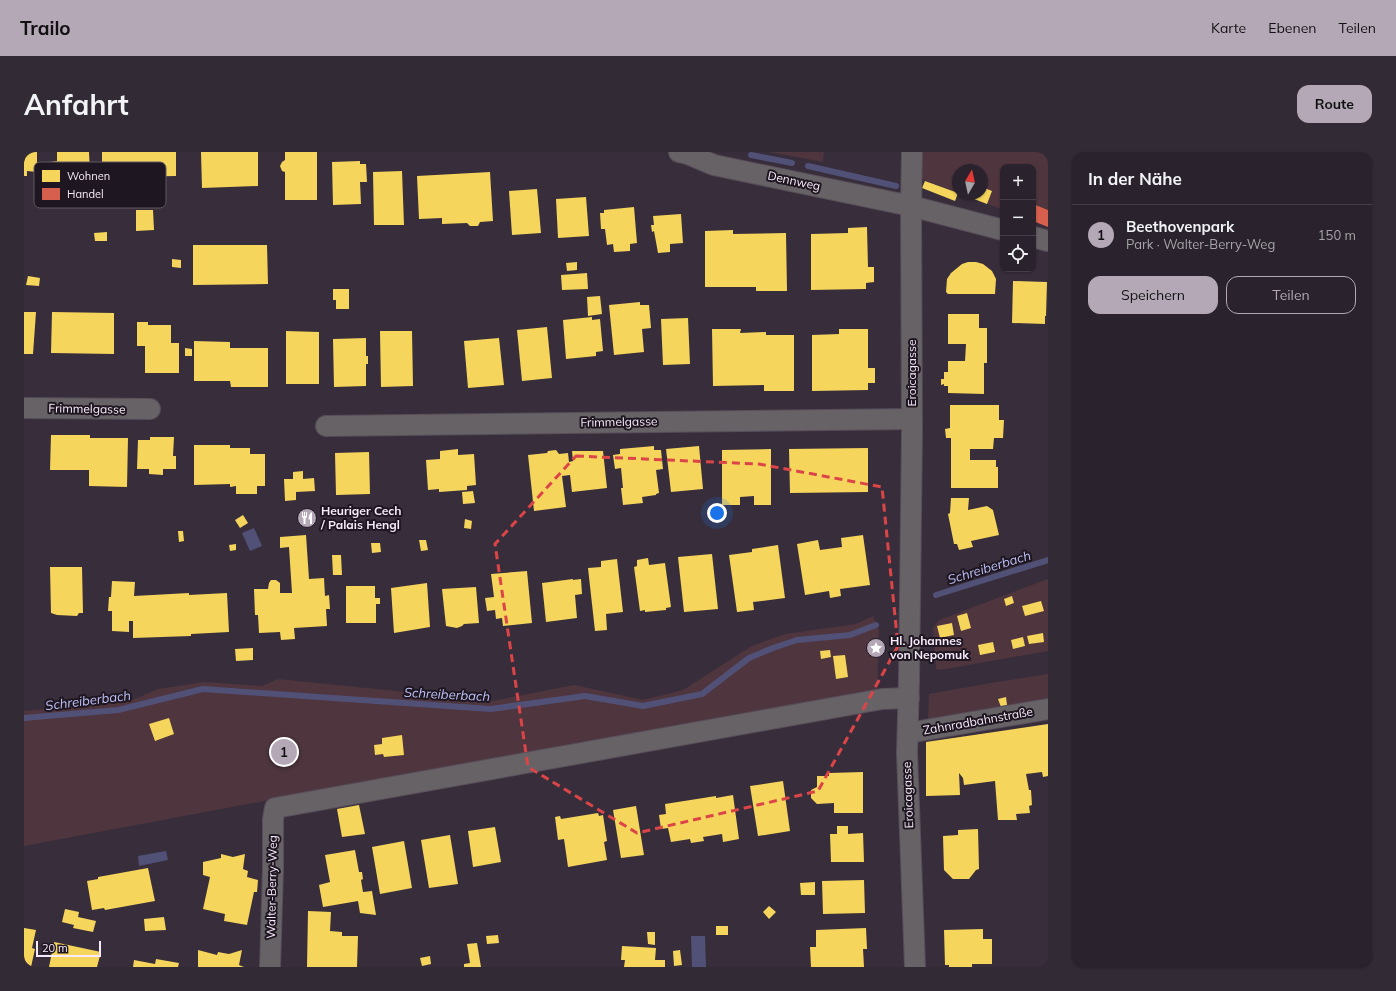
<!DOCTYPE html>
<html lang="de">
<head>
<meta charset="utf-8">
<style>
	body { margin:0; font-family:Mulish,sans-serif; background:#322a34; color:#f1f3f6 }
	.controls { position:absolute; right:12px; top:12px; display:grid; overflow:hidden; border-radius:8px; box-shadow:0 1px 3px #0004 }
	.controls button { width:36px; height:36px; display:grid; place-items:center; padding:0; border:0; border-bottom:1px solid #463f48; background:#2a222c; color:#f1f3f6; font:20px sans-serif }
	.compass { position:absolute; left:928px; top:12px; width:36px; height:36px; border-radius:50%; background:#2a222c; box-shadow:0 1px 3px #0004; rotate:9deg }
	.scale { position:absolute; left:12px; bottom:10px; width:65px; box-sizing:border-box; padding-left:4px; border:2px solid #f7eafa; border-top:0; font-size:11px; line-height:14px; white-space:nowrap; color:#f7eafa; -webkit-text-stroke:3px #1e1620; paint-order:stroke }
	.you { position:absolute; left:693px; top:361px; width:14px; height:14px; margin:-10px; border:3px solid #fff; border-radius:50%; background:#1a73e8; box-shadow:0 0 0 6px #1a73e833 }
	.badge { display:grid; place-items:center; width:26px; height:26px; border-radius:50%; background:#b4a8b7; color:#111; font-size:13px; font-weight:700 }
	.pin { position:absolute; translate:-50% -50%; border:2px solid #fff; box-shadow:0 1px 4px #0006 }
	.list { margin:0; padding:0; list-style:none }
	h2 { display:flex; justify-content:space-between; align-items:center; height:52px; margin:0; padding:0 16px; font-size:17px }
	h2 small { font-size:13px; font-weight:400; color:#a5a4a9 }
	.list li { display:grid; grid-template-columns:26px 1fr auto; gap:12px; align-items:center; box-sizing:border-box; height:60px; padding:0 16px; border-top:1px solid #463f48 }
	.list b { display:block; font-size:15px; white-space:nowrap }
	.list p { margin:0; font-size:13px; white-space:nowrap; color:#a5a4a9 }
	.list em { font-size:13px; font-style:normal; color:#a5a4a9 }
	.actions { display:flex; gap:8px; padding:12px 16px }
	.actions a { flex:1; padding:9px 0; border:1px solid #b4a8b7; border-radius:12px; text-align:center; font-size:14px; color:#b4a8b7 }
	.actions .main { background:#b4a8b7; color:#111 }
	.icon { flex:none; width:22px; height:22px; fill:none; stroke:currentColor; stroke-width:2; stroke-linecap:round; stroke-linejoin:round }
	.map { position:relative; flex:none; width:1024px; height:815px; overflow:hidden; border-radius:12px }
	header { display:flex; align-items:center; gap:24px; box-sizing:border-box; height:56px; padding:0 20px; background:#b4a8b7; color:#111 }
	header strong { font-size:19px }
	nav { display:flex; gap:22px; margin-inline-start:auto; font-size:14px }
	.intro { display:flex; align-items:center; justify-content:space-between; box-sizing:border-box; height:96px; padding:0 24px }
	h1 { margin:0; font-size:28px }
	.button { padding:10px 18px; border-radius:12px; background:#b4a8b7; color:#111; font-size:14px; font-weight:700 }
	main { display:flex; gap:24px; padding:0 24px }
	aside { flex:1; background:#2a222c; border-radius:12px; box-shadow:0 1px 3px #0004 }
	.map>svg:first-child { display:block }
	.green { fill:#4e353e }
	.water { fill:#515177 }
	.homes { fill:#f6d55c }
	.shops { fill:#d6604d }
	.lines { fill:none; stroke-linecap:round; stroke-linejoin:round }
	.stream { stroke:#515177; stroke-width:6 }
	.street-casing { stroke:#564d59; stroke-width:22 }
	.street { stroke:#676266; stroke-width:20 }
	.marked { fill:none; stroke:#db4548; stroke-width:3; stroke-dasharray:8 5; stroke-linejoin:round }
	.labels { text-anchor:middle; stroke-width:4; stroke-linejoin:round; paint-order:stroke }
	.street-label { font-size:12px; fill:#f7eafa; stroke:#1e1620 }
	.poi-label { font-size:12px; font-weight:bold; fill:#f7eafa; stroke:#1e1620; text-anchor:start }
	.water-label { font-size:13px; font-style:italic; fill:#bec0f6; stroke:#1e1620 }
	.key { fill:#1e1620; stroke:#5f5661; stroke-width:1 }
	.key-label { font-size:11px; fill:#f7eafa }
</style>
</head>
<body>
<header>
<strong>Trailo</strong>
<nav><a>Karte</a><a>Ebenen</a><a>Teilen</a></nav>
</header>
<div class="intro"><h1>Anfahrt</h1><a class="button">Route</a></div>
<main>
<div class="map">
<svg width="1024" height="815" viewBox="0 0 1024 815">
	<rect width="100%" height="100%" fill="#382e3b"/>
	<g class="green">
		<path d="M 746,0 L 800,0 L 799,10 Z"/>
		<path d="M 894,0 L 1024,0 L 1024,58 L 1009,52 L 1009,15 L 979,15 L 979,51 L 977,57 L 937,42 L 958,42 L 958,18 L 934,18 L 934,41 L 895,26 Z"/>
		<path d="M 1024,427 L 1024,499 L 916,518 L 912,517 L 909,476 L 915,468 Z"/>
		<path d="M 849,464 L 855,478 L 853,541 L 288,640 L 0,694 L 0,559 L 74,552 L 108,548 L 134,537 L 180,530 L 238,534 L 254,527 L 469,549 L 550,533 L 619,548 L 659,538 L 728,494 L 761,482 L 832,472 Z"/>
		<path d="M 1024,522 L 1024,549 L 904,567 L 905,542 L 967,531 Z"/>
	</g>
	<g class="water">
		<path d="M 230,376 L 238,394 L 226,399 L 218,381 Z"/>
		<path d="M 142,699 L 144,708 L 115,714 L 114,704 Z"/>
		<path d="M 667,784 L 681,784 L 682,815 L 668,815 Z"/>
	</g>
	<g class="homes">
		<path d="M 0,0 L 13,0 L 13,20 L 3,19 L 3,24 L 0,24 Z"/>
		<path d="M 33,0 L 65,0 L 66,21 L 34,23 L 34,19 L 26,19 L 26,10 L 33,9 Z"/>
		<path d="M 78,0 L 152,0 L 152,24 L 101,25 L 101,27 L 88,28 L 88,25 L 78,25 Z"/>
		<path d="M 177,0 L 234,0 L 234,34 L 178,36 Z"/>
		<path d="M 261,0 L 293,0 L 293,48 L 261,48 L 261,20 L 258,19 L 256,14 L 258,10 L 261,8 Z"/>
		<path d="M 336,9 L 336,12 L 342,12 L 343,30 L 336,30 L 337,52 L 309,53 L 308,10 Z"/>
		<path d="M 378,19 L 380,73 L 350,73 L 349,20 Z"/>
		<path d="M 466,20 L 469,69 L 456,70 L 454,74 L 446,74 L 443,71 L 418,72 L 418,66 L 395,67 L 393,24 Z"/>
		<path d="M 901,29 L 934,41 L 931,49 L 898,36 Z"/>
		<path d="M 958,35 L 968,39 L 963,52 L 945,45 L 947,42 L 958,42 Z"/>
		<path d="M 513,37 L 517,81 L 488,83 L 485,39 Z"/>
		<path d="M 562,45 L 565,84 L 534,86 L 532,47 Z"/>
		<path d="M 610,55 L 613,91 L 606,92 L 606,99 L 590,100 L 589,92 L 583,93 L 581,77 L 577,77 L 576,61 L 580,61 L 580,58 Z"/>
		<path d="M 112,58 L 129,58 L 130,78 L 112,79 Z"/>
		<path d="M 657,62 L 659,91 L 646,92 L 646,100 L 634,101 L 630,79 L 628,80 L 627,73 L 630,73 L 629,64 Z"/>
		<path d="M 843,75 L 844,115 L 850,115 L 850,130 L 842,131 L 842,137 L 787,138 L 787,82 L 824,81 L 824,76 Z"/>
		<path d="M 709,78 L 709,82 L 762,81 L 763,139 L 732,139 L 732,135 L 681,135 L 681,79 Z"/>
		<path d="M 83,80 L 83,89 L 71,89 L 70,81 Z"/>
		<path d="M 169,93 L 243,93 L 244,132 L 169,133 Z"/>
		<path d="M 148,107 L 157,108 L 157,116 L 148,115 Z"/>
		<path d="M 553,110 L 553,118 L 543,119 L 542,111 Z"/>
		<path d="M 944,110 L 952,110 L 959,112 L 968,119 L 972,127 L 971,142 L 924,142 L 922,140 L 923,127 L 927,121 L 938,112 Z"/>
		<path d="M 563,121 L 564,137 L 538,138 L 537,123 Z"/>
		<path d="M 4,124 L 16,126 L 15,134 L 2,133 Z"/>
		<path d="M 989,129 L 1023,130 L 1022,164 L 1021,164 L 1021,172 L 988,171 Z"/>
		<path d="M 309,137 L 325,137 L 325,157 L 312,157 L 312,148 L 309,148 Z"/>
		<path d="M 576,144 L 578,162 L 564,164 L 563,145 Z"/>
		<path d="M 616,150 L 616,153 L 625,153 L 627,176 L 618,177 L 620,200 L 590,203 L 585,153 Z"/>
		<path d="M 0,160 L 12,160 L 9,202 L 0,202 Z"/>
		<path d="M 28,160 L 90,161 L 90,202 L 27,201 Z"/>
		<path d="M 924,162 L 955,162 L 955,176 L 963,176 L 963,211 L 960,211 L 960,242 L 924,241 L 924,234 L 920,234 L 920,232 L 917,233 L 917,227 L 920,227 L 920,220 L 924,220 L 924,209 L 941,209 L 942,192 L 924,192 Z"/>
		<path d="M 568,165 L 568,168 L 576,167 L 579,199 L 572,200 L 572,204 L 542,207 L 539,168 Z"/>
		<path d="M 664,166 L 666,212 L 639,213 L 637,167 Z"/>
		<path d="M 113,170 L 124,170 L 124,173 L 147,173 L 147,191 L 155,191 L 155,221 L 121,221 L 121,194 L 113,194 Z"/>
		<path d="M 523,175 L 528,226 L 498,229 L 493,178 Z"/>
		<path d="M 688,177 L 717,177 L 716,181 L 742,180 L 742,183 L 770,183 L 770,239 L 740,239 L 740,233 L 689,234 Z"/>
		<path d="M 815,177 L 844,177 L 844,216 L 851,216 L 851,231 L 844,231 L 844,238 L 788,239 L 788,183 L 815,182 Z"/>
		<path d="M 262,179 L 295,180 L 295,232 L 262,232 Z"/>
		<path d="M 356,179 L 388,179 L 389,234 L 357,235 Z"/>
		<path d="M 342,186 L 342,204 L 344,204 L 344,212 L 342,212 L 342,234 L 310,235 L 309,187 Z"/>
		<path d="M 475,186 L 480,233 L 444,236 L 440,189 Z"/>
		<path d="M 170,189 L 206,190 L 206,196 L 244,196 L 244,235 L 207,235 L 206,229 L 170,229 Z"/>
		<path d="M 161,196 L 168,197 L 168,204 L 161,204 Z"/>
		<path d="M 926,253 L 975,253 L 975,268 L 980,268 L 979,286 L 970,286 L 969,297 L 946,297 L 946,308 L 972,308 L 972,315 L 974,315 L 974,336 L 927,336 L 927,286 L 922,286 L 921,277 L 926,276 Z"/>
		<path d="M 27,283 L 66,283 L 66,286 L 104,286 L 103,335 L 65,334 L 65,318 L 26,318 Z"/>
		<path d="M 126,285 L 150,285 L 149,304 L 152,304 L 152,317 L 139,317 L 139,323 L 125,322 L 125,317 L 113,317 L 114,288 L 126,288 Z"/>
		<path d="M 170,293 L 206,293 L 206,296 L 226,296 L 226,302 L 241,302 L 241,334 L 233,334 L 233,342 L 212,342 L 212,334 L 206,335 L 206,332 L 170,333 Z"/>
		<path d="M 630,294 L 630,298 L 637,298 L 639,317 L 632,318 L 635,341 L 632,342 L 632,343 L 618,345 L 619,351 L 599,353 L 597,336 L 599,336 L 597,316 L 591,317 L 589,303 L 596,302 L 596,297 Z"/>
		<path d="M 675,294 L 679,337 L 647,340 L 642,297 Z"/>
		<path d="M 844,296 L 844,340 L 766,341 L 765,297 Z"/>
		<path d="M 434,297 L 434,303 L 450,302 L 452,333 L 443,334 L 443,338 L 415,340 L 415,337 L 404,338 L 402,308 L 416,307 L 416,299 Z"/>
		<path d="M 747,297 L 747,353 L 730,353 L 730,344 L 716,345 L 716,353 L 698,353 L 698,298 Z"/>
		<path d="M 532,298 L 535,302 L 544,301 L 545,310 L 549,309 L 548,299 L 579,299 L 583,336 L 548,340 L 546,323 L 538,324 L 542,355 L 510,359 L 504,303 L 523,301 L 524,299 Z"/>
		<path d="M 345,300 L 346,342 L 312,343 L 311,301 Z"/>
		<path d="M 279,319 L 279,327 L 290,326 L 291,339 L 272,340 L 272,348 L 261,349 L 260,327 L 269,327 L 269,320 Z"/>
		<path d="M 449,339 L 451,351 L 439,352 L 438,340 Z"/>
		<path d="M 927,346 L 945,346 L 944,358 L 963,354 L 969,358 L 975,383 L 947,389 L 949,395 L 935,398 L 933,392 L 930,392 L 924,362 L 926,361 Z"/>
		<path d="M 219,363 L 224,371 L 216,376 L 211,368 Z"/>
		<path d="M 441,367 L 448,369 L 447,377 L 440,376 Z"/>
		<path d="M 154,379 L 159,379 L 160,389 L 155,390 Z"/>
		<path d="M 282,383 L 285,427 L 300,426 L 301,444 L 305,443 L 306,457 L 302,457 L 303,474 L 270,476 L 271,487 L 257,488 L 256,480 L 235,481 L 234,463 L 231,463 L 230,437 L 244,437 L 245,431 L 247,428 L 252,428 L 256,431 L 256,441 L 268,441 L 265,395 L 256,396 L 256,385 Z"/>
		<path d="M 839,383 L 846,433 L 816,437 L 817,444 L 806,446 L 805,439 L 781,443 L 773,392 L 794,388 L 796,398 L 818,395 L 817,386 Z"/>
		<path d="M 395,388 L 402,388 L 404,398 L 397,399 Z"/>
		<path d="M 347,391 L 356,391 L 357,400 L 348,401 Z"/>
		<path d="M 212,392 L 212,398 L 206,399 L 205,393 Z"/>
		<path d="M 754,393 L 761,446 L 729,450 L 730,458 L 713,460 L 705,403 L 728,400 L 728,397 Z"/>
		<path d="M 688,402 L 694,457 L 660,460 L 654,405 Z"/>
		<path d="M 308,403 L 317,403 L 318,423 L 309,423 Z"/>
		<path d="M 624,406 L 625,413 L 641,411 L 647,455 L 642,456 L 642,458 L 621,460 L 621,458 L 616,459 L 610,415 L 613,414 L 613,408 Z"/>
		<path d="M 593,407 L 599,460 L 582,462 L 583,478 L 571,479 L 564,416 L 577,415 L 577,409 Z"/>
		<path d="M 26,415 L 58,415 L 59,461 L 55,461 L 53,464 L 33,463 L 27,461 Z"/>
		<path d="M 503,419 L 508,471 L 479,474 L 478,466 L 472,467 L 471,458 L 463,459 L 461,446 L 470,445 L 467,422 Z"/>
		<path d="M 549,427 L 549,428 L 557,427 L 558,442 L 551,443 L 553,466 L 522,470 L 518,431 Z"/>
		<path d="M 88,429 L 111,430 L 110,444 L 165,441 L 165,443 L 203,441 L 205,480 L 167,482 L 167,484 L 109,486 L 109,469 L 105,469 L 105,480 L 88,479 L 88,459 L 84,459 L 85,445 L 87,445 Z"/>
		<path d="M 403,431 L 406,475 L 370,481 L 367,436 Z"/>
		<path d="M 322,434 L 351,434 L 351,446 L 356,446 L 356,452 L 352,452 L 352,471 L 322,471 Z"/>
		<path d="M 452,435 L 455,471 L 440,472 L 438,474 L 433,476 L 422,474 L 418,437 Z"/>
		<path d="M 988,444 L 990,451 L 982,454 L 980,447 Z"/>
		<path d="M 1017,449 L 1020,459 L 1001,464 L 998,454 Z"/>
		<path d="M 943,461 L 947,476 L 937,479 L 933,464 Z"/>
		<path d="M 928,471 L 930,483 L 916,486 L 913,474 Z"/>
		<path d="M 1019,481 L 1020,490 L 1005,492 L 1003,484 Z"/>
		<path d="M 999,485 L 1001,494 L 989,497 L 987,488 Z"/>
		<path d="M 969,490 L 971,500 L 956,503 L 954,493 Z"/>
		<path d="M 229,496 L 229,508 L 212,509 L 211,497 Z"/>
		<path d="M 806,498 L 807,505 L 797,507 L 796,499 Z"/>
		<path d="M 821,503 L 824,525 L 812,527 L 809,504 Z"/>
		<path d="M 982,545 L 983,553 L 977,555 L 974,547 Z"/>
		<path d="M 145,566 L 150,582 L 131,589 L 125,572 Z"/>
		<path d="M 1024,572 L 1024,624 L 1019,625 L 1018,620 L 1002,622 L 1005,638 L 1007,638 L 1008,653 L 1005,654 L 1006,661 L 992,662 L 993,668 L 974,668 L 971,629 L 940,633 L 939,626 L 935,621 L 936,643 L 902,644 L 902,590 Z"/>
		<path d="M 378,583 L 380,603 L 360,605 L 359,602 L 351,603 L 350,593 L 358,592 L 358,586 Z"/>
		<path d="M 839,620 L 839,661 L 810,661 L 810,651 L 793,652 L 787,646 L 787,638 L 793,635 L 793,624 L 805,624 L 805,621 Z"/>
		<path d="M 759,629 L 766,679 L 734,684 L 726,634 Z"/>
		<path d="M 709,643 L 715,687 L 699,690 L 698,682 L 679,685 L 680,689 L 667,691 L 666,687 L 647,690 L 644,676 L 637,677 L 635,663 L 642,662 L 641,652 L 692,644 L 692,646 Z"/>
		<path d="M 335,653 L 341,682 L 318,685 L 313,657 Z"/>
		<path d="M 612,654 L 620,703 L 597,706 L 589,658 Z"/>
		<path d="M 574,661 L 575,664 L 579,663 L 583,689 L 580,690 L 583,708 L 544,715 L 540,687 L 534,688 L 531,665 L 536,664 L 537,667 Z"/>
		<path d="M 813,674 L 824,674 L 824,682 L 839,681 L 840,710 L 807,710 L 806,682 L 813,682 Z"/>
		<path d="M 471,675 L 477,710 L 449,715 L 444,679 Z"/>
		<path d="M 954,677 L 955,717 L 952,718 L 945,727 L 929,727 L 920,718 L 919,684 L 934,683 L 934,678 Z"/>
		<path d="M 426,683 L 434,732 L 405,736 L 397,688 Z"/>
		<path d="M 380,689 L 388,736 L 356,742 L 348,695 Z"/>
		<path d="M 331,698 L 335,720 L 338,720 L 339,727 L 337,728 L 339,740 L 348,739 L 352,763 L 336,761 L 334,749 L 299,755 L 295,733 L 306,730 L 301,703 Z"/>
		<path d="M 197,702 L 209,705 L 221,702 L 219,717 L 224,719 L 223,725 L 234,728 L 233,740 L 230,740 L 223,773 L 200,769 L 201,762 L 179,757 L 186,725 L 179,723 L 179,710 L 197,706 Z"/>
		<path d="M 124,716 L 131,749 L 81,758 L 80,756 L 68,758 L 63,729 L 74,727 L 74,725 Z"/>
		<path d="M 840,728 L 841,761 L 799,762 L 798,729 Z"/>
		<path d="M 791,730 L 791,743 L 777,743 L 776,731 Z"/>
		<path d="M 745,754 L 752,760 L 745,767 L 739,760 Z"/>
		<path d="M 41,757 L 55,760 L 54,765 L 72,769 L 69,780 L 49,776 L 50,773 L 38,770 Z"/>
		<path d="M 284,759 L 307,760 L 306,779 L 318,780 L 318,784 L 334,784 L 333,815 L 283,815 Z"/>
		<path d="M 140,765 L 142,778 L 121,779 L 120,767 Z"/>
		<rect x="692" y="774" width="12" height="9"/>
		<path d="M 0,776 L 12,778 L 8,796 L 11,797 L 7,815 L 0,815 Z"/>
		<path d="M 842,776 L 843,797 L 839,797 L 840,815 L 787,815 L 786,795 L 792,795 L 792,778 Z"/>
		<path d="M 959,777 L 959,787 L 968,787 L 968,812 L 948,812 L 948,815 L 925,815 L 925,813 L 921,813 L 920,778 Z"/>
		<path d="M 623,780 L 631,780 L 631,793 L 624,792 Z"/>
		<path d="M 474,783 L 475,791 L 463,792 L 462,784 Z"/>
		<path d="M 30,790 L 77,800 L 73,815 L 25,815 Z"/>
		<path d="M 453,791 L 457,815 L 440,815 L 440,812 L 446,811 L 443,792 Z"/>
		<path d="M 598,794 L 632,796 L 631,808 L 641,808 L 641,815 L 600,815 L 601,808 L 597,808 Z"/>
		<path d="M 174,798 L 193,803 L 194,800 L 205,802 L 218,798 L 215,813 L 220,815 L 174,815 Z"/>
		<path d="M 656,798 L 658,813 L 650,814 L 649,799 Z"/>
		<path d="M 406,804 L 407,812 L 398,814 L 396,806 Z"/>
		<path d="M 132,807 L 155,811 L 154,815 L 109,815 L 110,808 L 131,812 Z"/>
	</g>
	<path class="shops" d="M 1009,52 L 1024,58 L 1024,75 L 1009,69 Z"/>
	<g class="lines">
		<g class="stream">
			<path d="M 727,3 L 768,11"/>
			<path d="M 784,14 L 872,34"/>
			<path d="M 912,443 L 1024,408"/>
			<path d="M 0,566 L 94,558 L 179,537 L 467,557 L 561,544 L 619,554 L 678,542 L 725,506 L 749,496 L 773,488 L 826,483 L 852,473"/>
		</g>
		<defs>
			<g id="street">
				<path d="M 655,0 L 664,2 L 690,13 L 887,54 L 979,78"/>
				<path d="M 888,0 L 887,54 L 888,279 L 885,528 L 883,601 L 891,815"/>
				<path d="M 1009,85 L 1024,89"/>
				<path d="M 0,256 L 126,257"/>
				<path d="M 302,274 L 888,267"/>
				<path d="M 884,581 L 1024,557"/>
				<path d="M 246,815 L 249,718 L 249,667 L 251,656 L 858,547 L 885,546"/>
			</g>
		</defs>
		<use href="#street" class="street-casing"/>
		<use href="#street" class="street"/>
	</g>
	<path class="marked" d="M 552,304 L 735,312 L 858,335 L 874,494 L 794,639 L 613,681 L 504,615 L 471,392 Z"/>
	<defs>
		<symbol id="restaurant-disc" viewBox="-11 -11 22 22"><circle r="9.5" fill="#b4a8b7" stroke="#1e1620"/><path d="M-5-6h1v4h1v-4h1v4h1v-4h1v5L-1.5 .5V6h-2V.5L-5-1ZM5-6V6H3V1.5H1.5Q1.5-4 5-6Z" fill="#fff"/></symbol>
		<symbol id="sight-disc" viewBox="-11 -11 22 22"><circle r="9.5" fill="#b4a8b7" stroke="#1e1620"/><path d="M0-6L1.8-2.2L6-1.7L2.9 1.2L3.7 5.4L0 3.3L-3.7 5.4L-2.9 1.2L-6-1.7L-1.8-2.2Z" fill="#fff"/></symbol>
	</defs>
	<g fill-rule="evenodd">
		<use href="#restaurant-disc" x="272" y="355" width="22" height="22"/>
		<use href="#sight-disc" x="841" y="485" width="22" height="22"/>
	</g>
	<g class="labels">
		<g class="street-label">
			<text transform="translate(770 29) rotate(12)" y="4">Dennweg</text>
			<text transform="translate(888 221) rotate(-90)" y="4">Eroicagasse</text>
			<text transform="translate(63 257) rotate(1)" y="4">Frimmelgasse</text>
			<text transform="translate(595 270) rotate(-1)" y="4">Frimmelgasse</text>
			<text transform="translate(954 569) rotate(-10)" y="4">Zahnradbahnstraße</text>
			<text transform="translate(884 643) rotate(-92)" y="4">Eroicagasse</text>
			<text transform="translate(248 735) rotate(-89)" y="4">Walter-Berry-Weg</text>
		</g>
		<g class="poi-label">
			<text x="297" y="363">Heuriger Cech<tspan x="297" dy="14">/ Palais Hengl</tspan></text>
			<text x="866" y="493">Hl. Johannes<tspan x="866" dy="14">von Nepomuk</tspan></text>
		</g>
		<g class="water-label">
			<text transform="translate(965 415) rotate(-17)" y="5">Schreiberbach</text>
			<text transform="translate(423 542) rotate(3)" y="5">Schreiberbach</text>
			<text transform="translate(64 548) rotate(-7)" y="5">Schreiberbach</text>
		</g>
	</g>
	<rect x="10" y="10" width="132" height="46" rx="6" class="key"/>
	<rect x="18" y="18" width="18" height="12" fill="#f6d55c"/>
	<rect x="18" y="36" width="18" height="12" fill="#d6604d"/>
	<g class="key-label">
		<text x="43" y="28">Wohnen</text>
		<text x="43" y="46">Handel</text>
	</g>
</svg>
<div class="controls">
<button>+</button>
<button>−</button>
<button><svg class="icon" aria-label="locate" viewBox="0 0 24 24"><circle cx="12" cy="12" r="6"/><path d="M12 2v4M12 18v4M2 12h4M18 12h4"/></svg></button>
</div>
<svg class="compass" viewBox="-18 -18 36 36"><path d="M0-13l5 13h-10z" fill="#e53935"/><path d="M0 13l5-13h-10z" fill="#a5a4a9"/></svg>
<div class="scale">20 m</div>
<div class="you"></div>
<div class="pin badge" style="left:260px;top:600px">1</div>
</div>
<aside>
<h2>In der Nähe<small></small></h2>
<ul class="list">
<li><span class="badge">1</span><div><b>Beethovenpark</b><p>Park · Walter-Berry-Weg</p></div><em>150 m</em></li>
</ul>
<div class="actions"><a class="main">Speichern</a><a>Teilen</a></div>
</aside>
</main>
</body>
</html>
